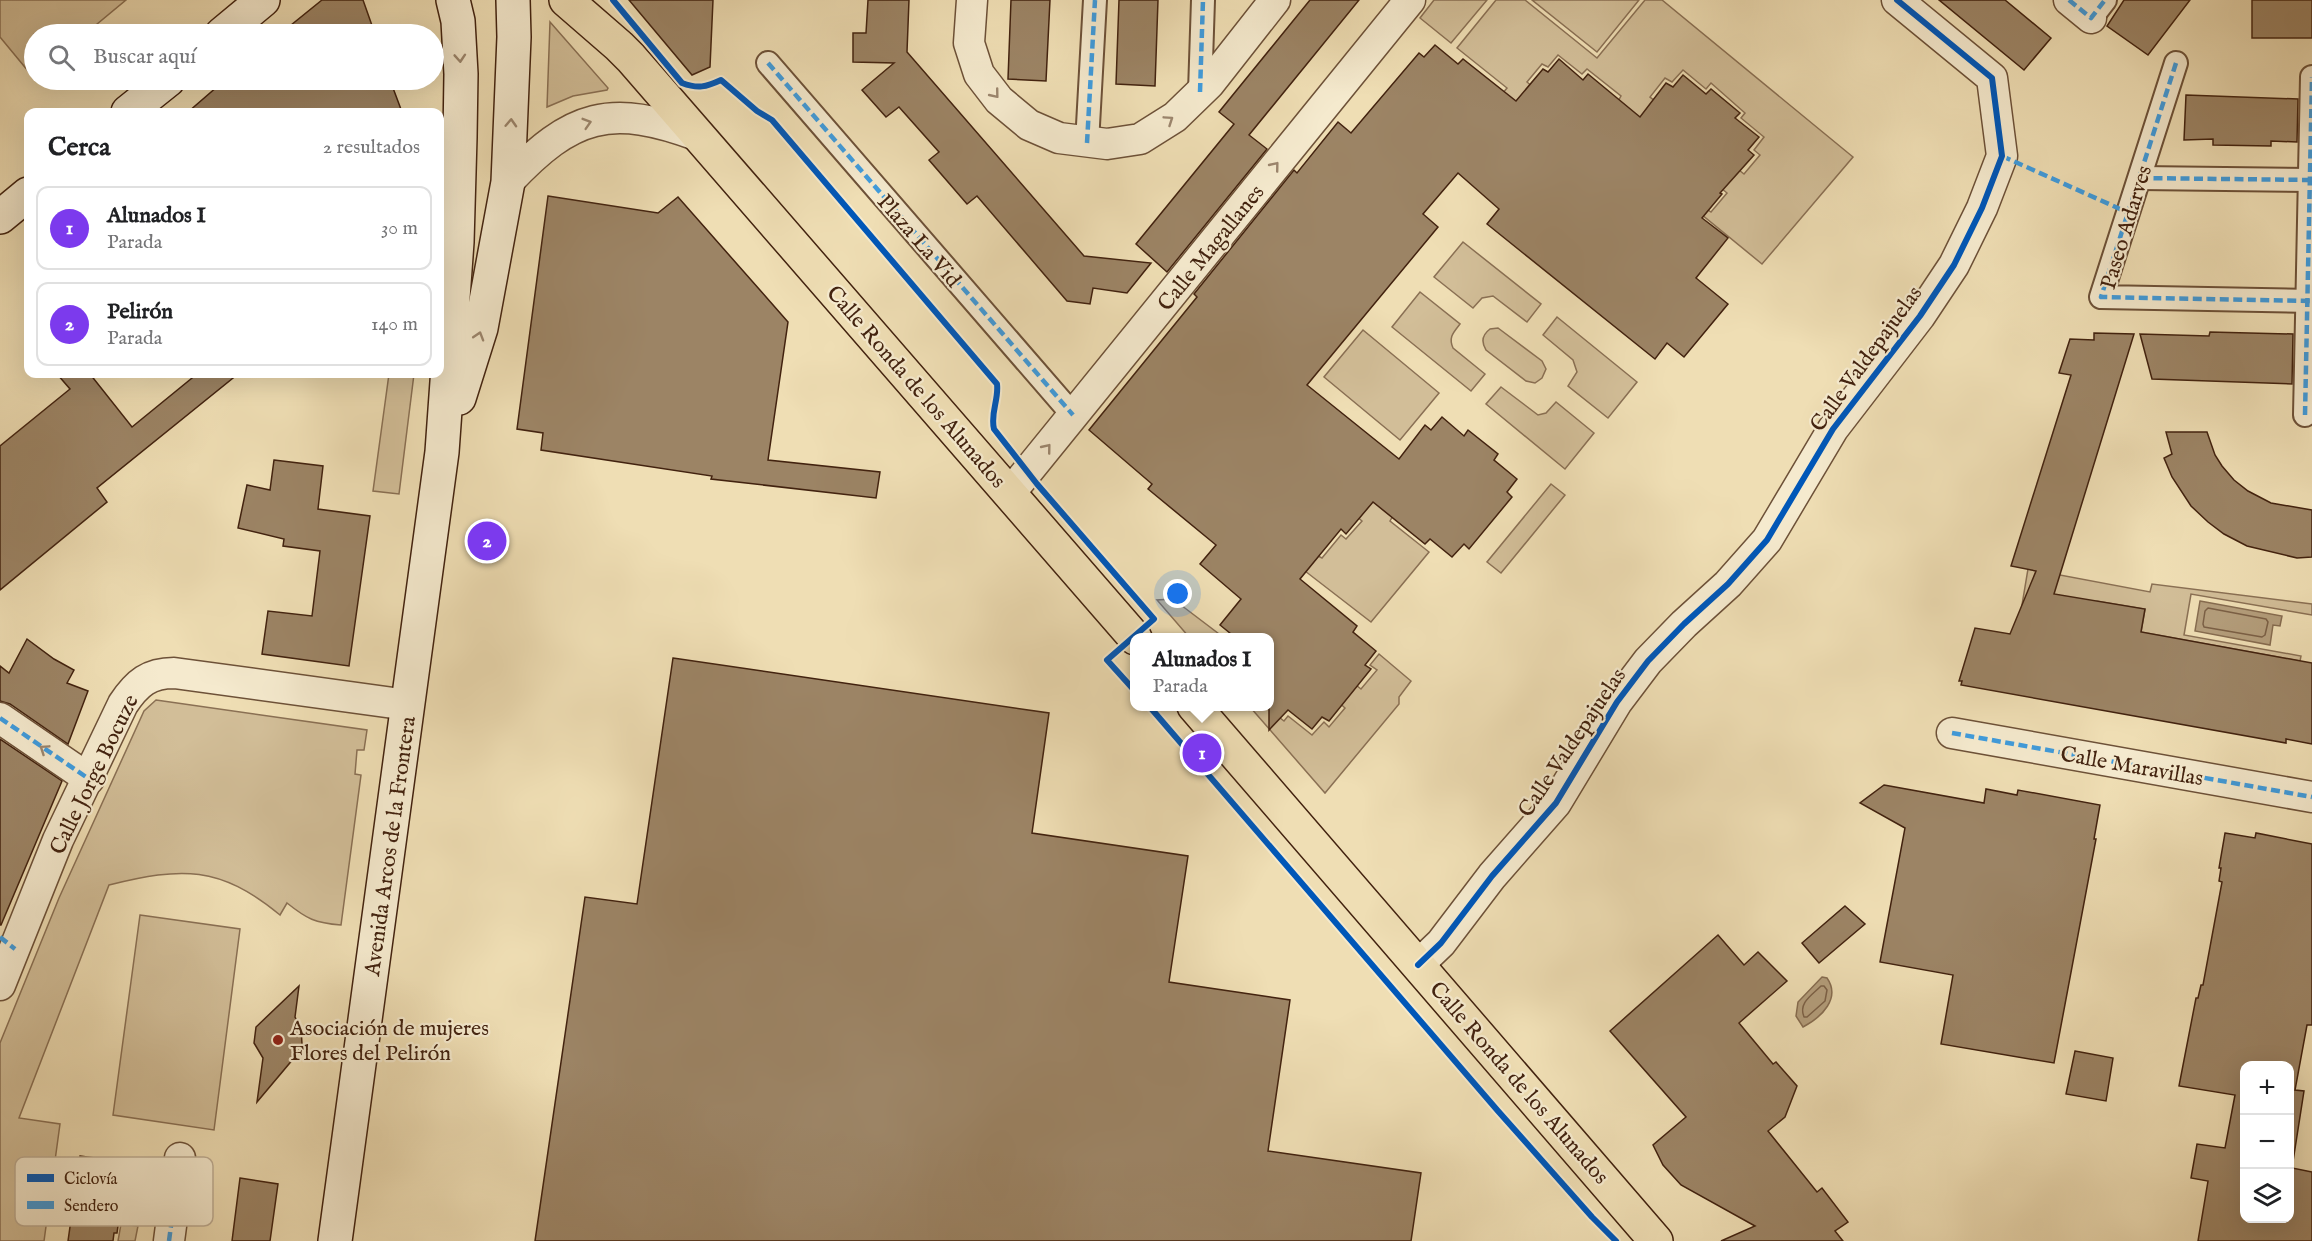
<!DOCTYPE html>
<html lang="es">
<head>
<meta charset="utf-8">
<style>
	body { margin:0; font-family:"IM FELL English",serif; background:#f2f2f2; color:#202124 }
	.controls { position:absolute; right:18px; bottom:18px; display:grid; overflow:hidden; border-radius:12px; box-shadow:0 6px 24px #0002 }
	.controls button { width:54px; height:54px; display:grid; place-items:center; padding:0; border:0; border-bottom:2px solid #e0e0e0; background:#fff; color:#202124; font:30px sans-serif }
	.you { position:absolute; left:1178px; top:594px; width:21px; height:21px; margin:-15px; border:4px solid #fff; border-radius:50%; background:#1a73e8; box-shadow:0 0 0 9px #1a73e833 }
	.badge { display:grid; place-items:center; width:39px; height:39px; border-radius:50%; background:#7c3aed; color:#fff; font-size:20px; font-weight:700 }
	.pin { position:absolute; translate:-50% -50%; border:3px solid #fff; box-shadow:0 2px 6px #0006 }
	.popup { position:absolute; left:1130px; top:633px; width:144px; height:78px; box-sizing:border-box; display:grid; place-content:center; border-radius:12px; background:#fff; filter:drop-shadow(0 2px 4px #0005); font-size:20px; white-space:nowrap; color:#757577 }
	.popup b { font-size:22px; color:#202124 }
	.popup::after { content:''; position:absolute; left:50%; top:100%; margin-left:-12px; border:12px solid transparent; border-top-color:#fff }
	.list { margin:0; padding:0; list-style:none }
	h2 { display:flex; justify-content:space-between; align-items:center; height:78px; margin:0; padding:0 24px; font-size:26px }
	h2 small { font-size:20px; font-weight:400; color:#757577 }
	.list li { display:grid; grid-template-columns:39px 1fr auto; gap:18px; align-items:center; box-sizing:border-box; height:84px; margin:0 12px 12px; padding:0 12px; border:2px solid #e0e0e0; border-radius:12px }
	.list b { display:block; font-size:22px; white-space:nowrap }
	.list p { margin:0; font-size:20px; white-space:nowrap; color:#757577 }
	.list em { font-size:20px; font-style:normal; color:#757577 }
	.icon { flex:none; width:33px; height:33px; fill:none; stroke:currentColor; stroke-width:2; stroke-linecap:round; stroke-linejoin:round }
	.map { position:relative; flex:none; width:2312px; height:1241px; overflow:hidden }
	.search { position:absolute; background:#fff; box-shadow:0 6px 24px #0002; left:24px; top:24px; width:420px; height:66px; display:flex; align-items:center; gap:15px; box-sizing:border-box; padding:0 21px; border-radius:33px; color:#757577; font-size:22px }
	.panel { position:absolute; background:#fff; box-shadow:0 6px 24px #0002; left:24px; top:108px; width:420px; height:270px; border-radius:12px }
	.map>svg:first-child { display:block }
	.green { fill:#d2be98; stroke:#8a7054; stroke-width:1.5 }
	.water { fill:#b49e7c; stroke:#866c50; stroke-width:1.5 }
	.lines { fill:none; stroke-linecap:round; stroke-linejoin:round }
	.shore { stroke:#7b6046; stroke-width:1.5 }
	.building { fill:#9c8465; stroke:#42220f; stroke-width:1.5; fill-rule:evenodd }
	.pedestrian-casing { stroke:#6d5138; stroke-width:26 }
	.minor-casing { stroke:#6d5138; stroke-width:33 }
	.secondary-casing { stroke:#42220f; stroke-width:36 }
	.primary-casing { stroke:#42220f; stroke-width:36 }
	.pedestrian { stroke:#f5eace; stroke-width:22 }
	.minor { stroke:#f5eace; stroke-width:30 }
	.secondary { stroke:#f5eace; stroke-width:33 }
	.primary { stroke:#efdeb4; stroke-width:33 }
	.quiet { stroke:#3f9cde; stroke-width:4.5; stroke-dasharray:9 4.5; stroke-linecap:butt }
	.cycleway-casing { stroke:#f5eace; stroke-width:10 }
	.cycleway { stroke:#0057b8; stroke-width:6 }
	.oneway { stroke:#9c866e }
	.poi-dot { fill:#8f2418; stroke:#f5eace; stroke-width:2 }
	.labels { text-anchor:middle; stroke-width:4.5; stroke-linejoin:round; paint-order:stroke }
	.street-label { font-size:22px; fill:#42220f; stroke:#f5eace }
	.poi-label { font-size:22px; fill:#42220f; stroke:#f5eace; text-anchor:start }
	.key { fill:#f5eace; stroke:#bfae95; stroke-width:1.5 }
	.key-label { font-size:16px; fill:#42220f }
</style>
</head>
<body>
<div class="map">
<svg width="2312" height="1241" viewBox="0 0 2312 1241">
	<rect width="100%" height="100%" fill="#efdeb4"/>
	<filter id="stains"><feTurbulence type="fractalNoise" baseFrequency=".00333" numOctaves="4"/><feColorMatrix values="0 0 0 0 .2 0 0 0 0 .09 0 0 0 0 .02 0 0 0 .5 -.17"/></filter>
	<radialGradient id="worn" r=".72"><stop offset=".6" stop-color="#630" stop-opacity="0"/><stop offset="1" stop-color="#630" stop-opacity=".3"/></radialGradient>
	<g class="green">
		<path d="M 0,0 L 126,0 L 85,34 L 34,34 L 33,77 L 0,37 Z"/>
		<path d="M 1434,0 L 1487,0 L 1451,43 L 1420,18 Z"/>
		<path d="M 1496,0 L 1525,0 L 1597,58 L 1645,0 L 1662,0 L 1853,157 L 1762,264 L 1701,214 L 1705,208 L 1711,212 L 1727,193 L 1714,182 L 1730,163 L 1744,174 L 1760,155 L 1754,150 L 1764,137 L 1741,118 L 1745,113 L 1711,83 L 1706,89 L 1683,70 L 1672,82 L 1665,78 L 1650,97 L 1664,108 L 1647,127 L 1617,103 L 1621,96 L 1587,69 L 1582,74 L 1558,55 L 1548,67 L 1542,64 L 1527,82 L 1540,93 L 1524,112 L 1502,94 L 1507,88 L 1457,48 Z"/>
		<path d="M 1532,0 L 1639,0 L 1597,52 Z"/>
		<path d="M 550,22 L 608,88 L 607,90 L 573,96 L 547,107 Z"/>
		<path d="M 1463,242 L 1541,304 L 1527,322 L 1493,296 L 1482,298 L 1473,308 L 1434,277 Z"/>
		<path d="M 1420,292 L 1460,324 C 1454,332 1448,337 1453,348 L 1485,374 L 1471,391 L 1392,327 Z"/>
		<path d="M 1557,317 L 1637,382 L 1608,418 L 1568,386 L 1577,372 L 1573,360 L 1543,335 Z"/>
		<path d="M 1498,328 L 1542,361 L 1546,369 L 1542,378 L 1535,383 L 1526,381 L 1486,350 C 1481,342 1482,335 1490,329 Z"/>
		<path d="M 1363,330 L 1439,393 L 1400,440 L 1324,377 Z"/>
		<path d="M 389,374 L 414,374 L 399,494 L 373,491 Z"/>
		<path d="M 1501,387 L 1538,415 L 1546,413 L 1556,402 L 1594,433 L 1565,469 L 1486,404 Z"/>
		<path d="M 1551,484 L 1565,495 L 1501,573 L 1487,562 Z"/>
		<path d="M 1364,491 L 1394,514 L 1390,521 L 1429,552 L 1371,622 L 1305,571 L 1318,556 L 1322,558 L 1341,535 L 1346,539 L 1362,521 L 1349,510 Z"/>
		<path d="M 2028,569 L 2150,592 L 2152,584 L 2312,604 L 2312,615 L 2191,594 L 2184,635 L 2301,656 L 2300,661 L 2141,632 L 2145,609 L 2097,601 L 2093,623 L 2021,611 Z"/>
		<path d="M 1173,599 L 1223,637 L 1189,637 L 1157,600 Z"/>
		<path d="M 1379,654 L 1411,681 L 1399,697 L 1399,704 L 1325,793 L 1250,707 L 1266,707 L 1284,721 L 1288,716 L 1312,735 L 1324,722 L 1329,727 L 1345,708 L 1332,696 L 1347,678 L 1361,689 L 1377,670 L 1370,665 Z"/>
		<path d="M 156,700 L 367,730 L 364,750 L 357,750 L 355,774 L 361,775 L 341,925 C 315,923 307,919 287,903 L 280,915 C 219,865 182,867 109,885 L 19,1118 L 60,1124 L 44,1241 L 0,1241 L 0,1043 L 59,898 L 144,711 Z"/>
		<path d="M 140,915 L 240,929 L 214,1130 L 113,1115 Z"/>
		<path d="M 121,1224 L 138,1226 L 135,1241 L 118,1241 Z"/>
	</g>
	<g class="water">
		<path d="M 2200,601 L 2282,616 L 2280,626 L 2273,625 L 2270,645 L 2195,631 Z"/>
		<path d="M 1822,977 L 1827,978 C 1841,998 1822,1017 1803,1027 L 1796,1016 L 1798,1002 Z"/>
	</g>
	<g class="lines">
		<g class="shore">
			<path d="M 2208,608 L 2266,619 L 2268,622 L 2265,635 L 2262,637 L 2204,627 L 2203,624 L 2205,611 Z"/>
			<path d="M 1821,986 L 1824,986 L 1827,990 L 1825,1001 L 1807,1017 L 1804,1017 C 1798,1003 1812,995 1821,986 Z"/>
		</g>
	</g>
	<g class="building">
		<path d="M 322,0 L 363,0 L 375,34 L 280,34 Z"/>
		<path d="M 629,0 L 713,0 L 710,67 L 692,75 Z"/>
		<path d="M 868,0 L 909,0 L 907,52 L 1084,256 L 1151,263 L 1127,293 L 1093,288 L 1090,304 L 1067,301 L 977,196 L 967,204 L 929,160 L 939,152 L 899,107 L 886,117 L 862,90 L 894,63 L 853,62 L 853,33 L 866,33 Z"/>
		<path d="M 1011,0 L 1050,0 L 1046,81 L 1008,79 Z"/>
		<path d="M 1119,0 L 1158,0 L 1155,86 L 1116,84 Z"/>
		<path d="M 1310,0 L 1359,0 L 1249,135 L 1267,149 L 1167,272 L 1136,244 L 1234,124 L 1219,112 Z"/>
		<path d="M 1939,0 L 2005,0 L 2051,38 L 2024,70 Z"/>
		<path d="M 2124,0 L 2190,0 L 2148,55 L 2107,26 Z"/>
		<rect x="2252" y="0" width="60" height="38"/>
		<path d="M 1435,45 L 1458,64 L 1463,59 L 1516,101 L 1543,69 L 1548,72 L 1559,59 L 1583,80 L 1588,74 L 1640,117 L 1666,83 L 1673,87 L 1683,75 L 1706,94 L 1711,89 L 1740,113 L 1735,118 L 1759,137 L 1748,150 L 1754,155 L 1720,193 L 1722,194 L 1702,218 L 1728,238 L 1696,278 L 1728,304 L 1684,357 L 1667,343 L 1655,359 L 1487,224 L 1499,209 L 1458,173 L 1423,214 L 1438,227 L 1307,385 L 1399,459 L 1425,425 L 1431,430 L 1442,417 L 1464,436 L 1468,430 L 1498,454 L 1494,460 L 1517,479 L 1507,492 L 1512,497 L 1469,549 L 1464,544 L 1452,557 L 1430,539 L 1425,544 L 1373,502 L 1346,534 L 1341,529 L 1300,579 L 1357,626 L 1353,632 L 1376,651 L 1365,665 L 1371,669 L 1329,721 L 1322,717 L 1312,729 L 1288,710 L 1269,730 L 1269,638 L 1236,638 L 1220,625 L 1241,599 L 1200,564 L 1216,545 L 1148,489 L 1152,484 L 1089,430 L 1197,297 L 1194,294 L 1294,170 L 1297,173 L 1338,122 L 1351,133 L 1419,53 L 1424,57 Z"/>
		<path d="M 225,80 L 390,80 L 402,112 L 188,112 Z"/>
		<path d="M 2186,95 L 2298,99 L 2297,142 L 2271,141 L 2271,146 L 2213,145 L 2213,139 L 2184,140 Z"/>
		<path d="M 548,196 L 658,213 L 678,197 L 788,322 L 768,460 L 880,472 L 876,498 L 711,479 L 712,476 L 541,450 L 543,433 L 517,429 Z"/>
		<path d="M 2210,332 L 2293,334 L 2292,384 L 2152,379 L 2140,334 L 2209,336 Z"/>
		<path d="M 2094,333 L 2134,334 L 2054,594 L 2145,609 L 2141,632 L 2312,663 L 2312,744 L 2286,739 L 2286,743 L 1961,685 L 1962,681 L 1959,681 L 1975,628 L 2010,634 L 2036,571 L 2011,566 L 2071,375 L 2059,373 L 2070,339 L 2094,340 Z"/>
		<path d="M 57,374 L 90,374 L 132,427 L 197,374 L 238,374 L 97,488 L 107,502 L 0,590 L 0,446 L 70,389 Z"/>
		<path d="M 2166,432 L 2207,432 L 2215,455 L 2222,466 L 2234,480 L 2248,491 L 2271,503 L 2312,510 L 2312,557 L 2297,558 L 2247,546 L 2224,534 L 2208,522 L 2191,506 L 2172,477 L 2164,458 L 2172,454 Z"/>
		<path d="M 274,460 L 323,466 L 318,509 L 370,516 L 349,666 L 262,654 L 268,611 L 312,616 L 320,551 L 283,546 L 284,539 L 238,528 L 247,485 L 270,490 Z"/>
		<path d="M 27,639 L 54,659 L 74,670 L 67,683 L 88,691 L 68,744 L 10,704 L 0,701 L 0,666 L 9,673 Z"/>
		<path d="M 673,658 L 1049,713 L 1032,833 L 1188,856 L 1169,982 L 1290,1000 L 1268,1151 L 1421,1173 L 1411,1241 L 535,1241 L 585,897 L 637,904 Z"/>
		<path d="M 0,739 L 62,781 L 1,925 L 0,925 Z"/>
		<path d="M 1884,785 L 1984,803 L 1986,789 L 2017,795 L 2018,790 L 2100,805 L 2094,839 L 2096,839 L 2054,1063 L 1941,1044 L 1953,975 L 1880,962 L 1905,828 L 1860,803 Z"/>
		<path d="M 2225,833 L 2255,838 L 2256,833 L 2312,844 L 2312,1025 L 2307,1025 L 2295,1090 L 2304,1091 L 2292,1168 L 2312,1172 L 2312,1241 L 2198,1241 L 2208,1181 L 2191,1178 L 2197,1144 L 2225,1148 L 2235,1095 L 2179,1086 L 2196,998 L 2198,998 L 2201,985 L 2203,985 L 2222,882 L 2219,881 L 2221,868 L 2219,868 ZM 2244,1065 L 2289,1065 L 2289,1218 L 2244,1218 Z"/>
		<path d="M 1845,906 L 1865,924 L 1819,963 L 1802,943 Z"/>
		<path d="M 1718,935 L 1744,965 L 1758,952 L 1787,981 L 1739,1023 L 1773,1064 L 1776,1062 L 1797,1086 L 1785,1117 L 1768,1131 L 1817,1192 L 1822,1188 L 1848,1222 L 1835,1231 L 1843,1241 L 1721,1241 L 1755,1226 L 1681,1185 L 1663,1165 L 1653,1145 L 1686,1117 L 1610,1031 Z"/>
		<path d="M 299,986 L 295,1017 L 301,1028 L 302,1044 L 299,1052 L 257,1102 L 263,1058 L 254,1043 L 256,1027 Z"/>
		<path d="M 2075,1051 L 2113,1058 L 2106,1101 L 2066,1094 Z"/>
		<path d="M 80,1156 L 124,1162 L 120,1189 L 123,1190 L 117,1233 L 114,1233 L 113,1241 L 68,1241 Z"/>
		<path d="M 240,1178 L 278,1184 L 270,1241 L 232,1241 Z"/>
	</g>
	<g class="lines">
		<defs>
			<g id="pedestrian">
				<path d="M 2091,18 L 2105,0"/>
				<path d="M 768,63 L 1073,415"/>
				<path d="M 2176,63 L 2101,297 L 2312,301"/>
				<path d="M 1200,92 L 1203,0"/>
				<path d="M 1087,143 L 1095,0"/>
				<path d="M 2140,178 L 2312,180"/>
				<path d="M 2305,415 L 2312,77"/>
			</g>
			<g id="minor">
				<path d="M 972,0 L 969,43 L 979,74 L 999,100 L 1029,125 L 1059,138 L 1107,144 L 1140,139 L 1175,117 L 1209,84 L 1275,0"/>
				<path d="M 2069,0 L 2091,18"/>
				<path d="M 508,182 C 572,114 610,103 699,136"/>
				<path d="M 1010,493 L 1410,0"/>
				<path d="M 0,718 L 89,779"/>
				<path d="M 1952,733 L 2312,797"/>
				<path d="M 1418,965 L 1441,943 L 1492,876 L 1556,803 L 1617,702 L 1648,661 L 1684,624 L 1728,584 L 1767,540 L 1833,429 L 1920,316 L 1954,265 L 1982,208 L 2002,156 L 1992,78 L 1897,0"/>
				<path d="M 0,985 L 58,840 L 123,704 C 137,683 149,673 174,673 L 408,705"/>
				<path d="M 169,1241 L 180,1158"/>
			</g>
			<g id="secondary">
				<path d="M 222,34 L 263,0"/>
				<path d="M 128,112 L 168,80"/>
				<path d="M 0,217 L 28,194"/>
				<path d="M 459,398 L 481,328 L 508,182 L 514,37 L 513,0"/>
				<path d="M 335,1241 L 442,452 L 457,242 L 460,137 L 461,74 L 458,21 L 453,0"/>
			</g>
			<g id="primary">
				<path d="M 566,0 L 619,46 L 631,58 L 1135,638"/>
				<path d="M 1194,706 L 1656,1241"/>
			</g>
		</defs>
		<use href="#pedestrian" class="pedestrian-casing"/>
		<use href="#minor" class="minor-casing"/>
		<use href="#secondary" class="secondary-casing"/>
		<use href="#primary" class="primary-casing"/>
		<use href="#pedestrian" class="pedestrian"/>
		<use href="#minor" class="minor"/>
		<use href="#secondary" class="secondary"/>
		<use href="#primary" class="primary"/>
		<g class="quiet">
			<path d="M 2069,0 L 2091,18 L 2105,0"/>
			<path d="M 768,63 L 1073,415"/>
			<path d="M 2176,63 L 2101,297 L 2312,301"/>
			<path d="M 1200,92 L 1203,0"/>
			<path d="M 1087,143 L 1095,0"/>
			<path d="M 2002,156 L 2129,213"/>
			<path d="M 2140,178 L 2312,180"/>
			<path d="M 2305,415 L 2312,77"/>
			<path d="M 0,718 L 89,779"/>
			<path d="M 1952,733 L 2312,797"/>
			<path d="M 0,937 L 15,949"/>
			<path d="M 169,1241 L 180,1158"/>
		</g>
		<defs>
			<g id="cycleway">
				<path d="M 613,0 L 682,83 C 698,89 706,87 721,80 L 757,111 L 772,120 L 997,384 C 999,400 990,413 994,429 L 1037,484 L 1154,619 L 1107,660 L 1134,690"/>
				<path d="M 1149,706 L 1498,1111 L 1592,1217 L 1616,1241"/>
				<path d="M 1418,965 L 1441,943 L 1492,876 L 1556,803 L 1617,702 L 1648,661 L 1684,624 L 1728,584 L 1767,540 L 1833,429 L 1920,316 L 1954,265 L 1982,208 L 2002,156 L 1992,78 L 1897,0"/>
			</g>
		</defs>
		<use href="#cycleway" class="cycleway-casing"/>
		<use href="#cycleway" class="cycleway"/>
	</g>
	<defs><path id="oneway-chevron" d="M-2-3.5L2.5 0L-2 3.5" fill="none" stroke-width="1.6" stroke-linecap="round" stroke-linejoin="round" transform="scale(1.5)"/></defs>
	<g class="oneway">
		<use href="#oneway-chevron" transform="translate(460 58) rotate(86)"/>
		<use href="#oneway-chevron" transform="translate(995 94) rotate(51)"/>
		<use href="#oneway-chevron" transform="translate(1169 120) rotate(-34)"/>
		<use href="#oneway-chevron" transform="translate(511 123) rotate(-87)"/>
		<use href="#oneway-chevron" transform="translate(587 123) rotate(-17)"/>
		<use href="#oneway-chevron" transform="translate(1275 166) rotate(-51)"/>
		<use href="#oneway-chevron" transform="translate(479 336) rotate(-73)"/>
		<use href="#oneway-chevron" transform="translate(1047 448) rotate(-51)"/>
		<use href="#oneway-chevron" transform="translate(44 749) rotate(-146)"/>
	</g>
	<circle class="poi-dot" cx="278" cy="1040" r="6"/>
	<g class="labels">
		<g class="street-label">
			<text transform="translate(2125 227) rotate(-73)" y="8">Paseo Adarves</text>
			<text transform="translate(920 240) rotate(49)" y="8">Plaza La Vid</text>
			<text transform="translate(1210 247) rotate(-51)" y="8">Calle Magallanes</text>
			<text transform="translate(1865 358) rotate(-54)" y="8">Calle Valdepajuelas</text>
			<text transform="translate(917 386) rotate(49)" y="8">Calle Ronda de los Alunados</text>
			<text transform="translate(1571 742) rotate(-56)" y="8">Calle Valdepajuelas</text>
			<text transform="translate(2132 765) rotate(10)" y="8">Calle Maravillas</text>
			<text transform="translate(93 774) rotate(-64)" y="8">Calle Jorge Bocuze</text>
			<text transform="translate(389 846) rotate(-82)" y="8">Avenida Arcos de la Frontera</text>
			<text transform="translate(1520 1082) rotate(49)" y="8">Calle Ronda de los Alunados</text>
		</g>
		<g class="poi-label">
			<text x="290" y="1035">Asociación de mujeres<tspan x="290" dy="25">Flores del Pelirón</tspan></text>
		</g>
	</g>
	<rect x="15" y="1157" width="198" height="69" rx="9" class="key"/>
	<rect x="27" y="1174" width="27" height="8" fill="#0057b8"/>
	<rect x="27" y="1201" width="27" height="8" fill="#3f9cde"/>
	<g class="key-label">
		<text x="64" y="1184">Ciclovía</text>
		<text x="64" y="1211">Sendero</text>
	</g>
	<rect width="100%" height="100%" filter="url(#stains)"/>
	<rect width="100%" height="100%" fill="url(#worn)"/>
</svg>
<div class="controls">
<button>+</button>
<button>−</button>
<button><svg class="icon" aria-label="layers" viewBox="0 0 24 24"><path d="M12 4l9 5-9 5-9-5zM3 14l9 5 9-5"/></svg></button>
</div>
<div class="you"></div>
<div class="pin badge" style="left:1202px;top:753px">1</div>
<div class="popup"><b>Alunados I</b>Parada</div>
<div class="pin badge" style="left:487px;top:541px">2</div>
<div class="search"><svg class="icon" aria-label="search" viewBox="0 0 24 24"><circle cx="10" cy="10" r="6"/><path d="M15 15l6 6"/></svg>Buscar aquí</div>
<section class="panel">
<h2>Cerca<small>2 resultados</small></h2>
<ul class="list">
<li><span class="badge">1</span><div><b>Alunados I</b><p>Parada</p></div><em>30 m</em></li>
<li><span class="badge">2</span><div><b>Pelirón</b><p>Parada</p></div><em>140 m</em></li>
</ul>
</section>
</div>
</body>
</html>
